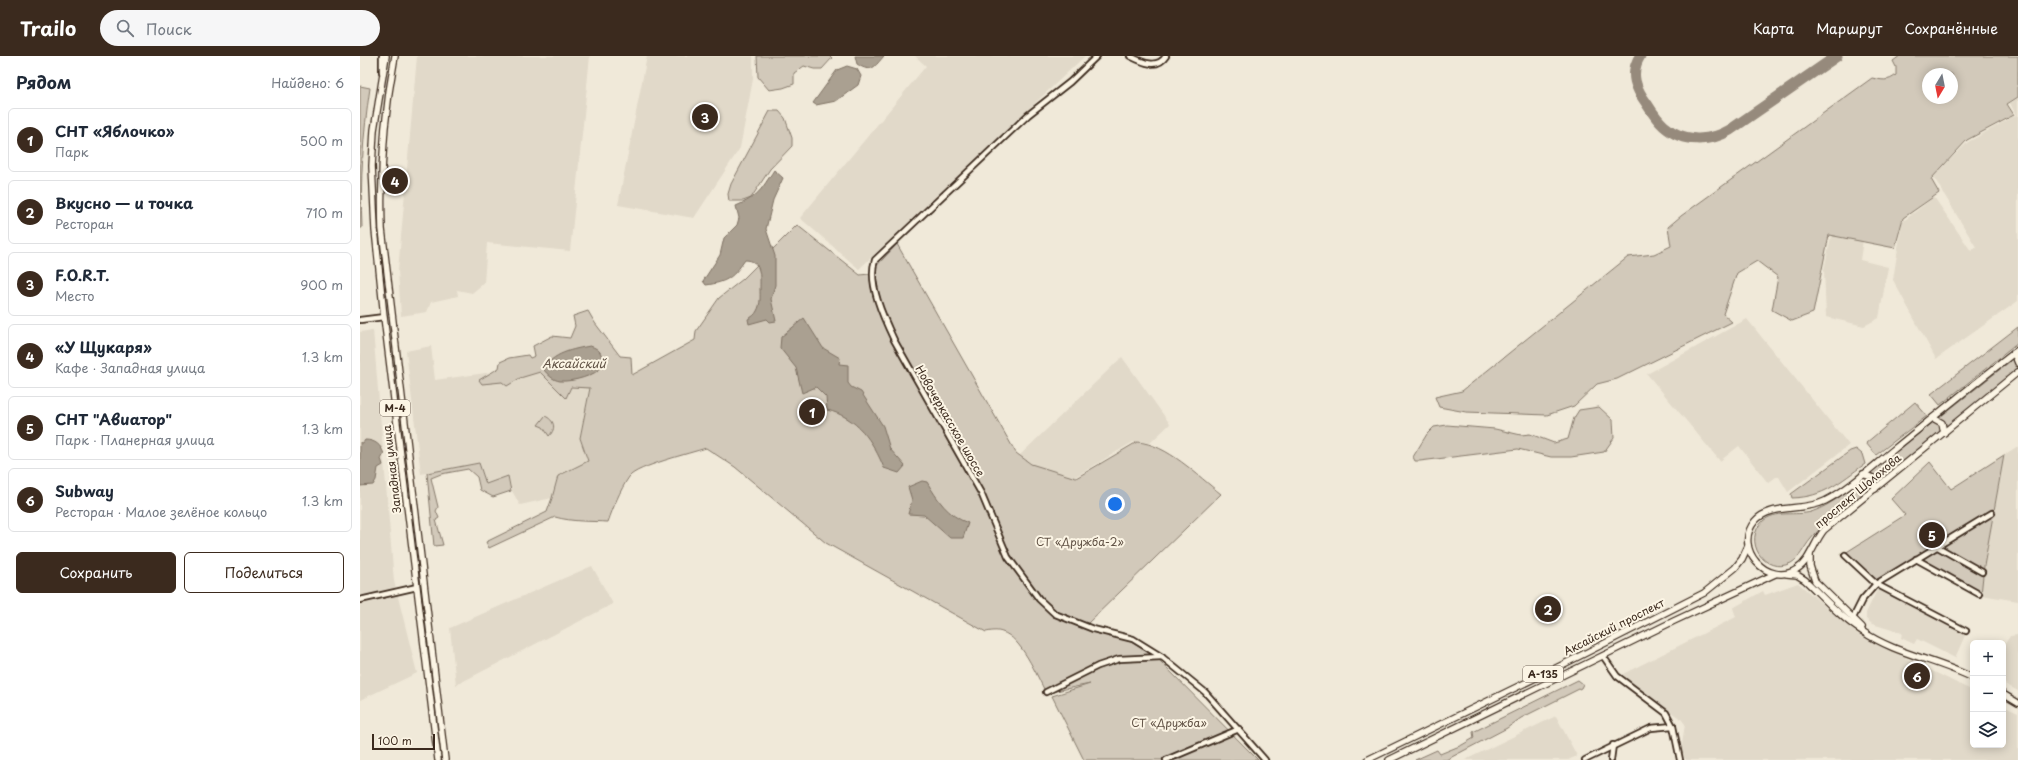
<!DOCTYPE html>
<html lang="ru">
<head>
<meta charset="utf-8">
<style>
	body { margin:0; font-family:"Playpen Sans",sans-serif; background:#f6f6f7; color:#1f2937 }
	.controls { position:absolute; right:12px; bottom:12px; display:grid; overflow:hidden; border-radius:6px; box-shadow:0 2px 10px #0003 }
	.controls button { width:36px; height:36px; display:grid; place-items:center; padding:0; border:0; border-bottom:1px solid #e0e1e3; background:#fff; color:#1f2937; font:20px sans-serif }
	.compass { position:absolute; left:1562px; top:12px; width:36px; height:36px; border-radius:50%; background:#fff; box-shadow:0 2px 10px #0003; rotate:190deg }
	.scale { position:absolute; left:12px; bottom:10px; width:63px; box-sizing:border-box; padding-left:4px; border:2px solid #3b2a1e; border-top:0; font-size:11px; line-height:14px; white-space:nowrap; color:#3b2a1e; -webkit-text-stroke:3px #fcf5e5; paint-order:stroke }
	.you { position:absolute; left:755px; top:448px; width:14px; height:14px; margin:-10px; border:3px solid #fff; border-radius:50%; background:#1a73e8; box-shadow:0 0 0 6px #1a73e833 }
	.badge { display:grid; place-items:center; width:26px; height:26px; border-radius:50%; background:#3b2a1e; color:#fff; font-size:13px; font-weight:700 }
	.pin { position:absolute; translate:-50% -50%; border:2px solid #fff; box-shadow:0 1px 4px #0006 }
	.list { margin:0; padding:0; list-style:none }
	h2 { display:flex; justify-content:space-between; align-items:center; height:52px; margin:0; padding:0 16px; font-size:17px }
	h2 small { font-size:13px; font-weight:400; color:#747a83 }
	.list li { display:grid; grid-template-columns:26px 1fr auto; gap:12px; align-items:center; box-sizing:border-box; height:64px; margin:0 8px 8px; padding:0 8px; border:1px solid #e0e1e3; border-radius:6px }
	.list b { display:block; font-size:15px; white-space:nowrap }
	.list p { margin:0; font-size:13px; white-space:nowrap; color:#747a83 }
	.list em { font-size:13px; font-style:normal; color:#747a83 }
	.actions { display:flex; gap:8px; padding:12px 16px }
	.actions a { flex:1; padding:9px 0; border:1px solid #3b2a1e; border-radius:6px; text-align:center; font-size:14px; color:#3b2a1e }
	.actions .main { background:#3b2a1e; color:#fff }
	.icon { flex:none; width:22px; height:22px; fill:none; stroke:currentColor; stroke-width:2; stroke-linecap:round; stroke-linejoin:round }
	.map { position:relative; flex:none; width:1658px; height:704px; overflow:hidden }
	header { display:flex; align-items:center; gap:24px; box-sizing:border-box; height:56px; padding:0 20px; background:#3b2a1e; color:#fff }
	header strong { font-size:19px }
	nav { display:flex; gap:22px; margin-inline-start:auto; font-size:14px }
	.search { width:280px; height:36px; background:#f6f6f7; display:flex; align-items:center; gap:10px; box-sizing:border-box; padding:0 14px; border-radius:22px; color:#747a83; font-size:15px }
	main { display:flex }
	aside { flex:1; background:#fff }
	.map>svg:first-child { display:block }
	.built { fill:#e1d9c9 }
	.green { fill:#d2c9ba; stroke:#867a6c; fill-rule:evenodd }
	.water { fill:#aaa091; stroke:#7e7163 }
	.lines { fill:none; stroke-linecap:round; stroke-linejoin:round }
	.taxiway { stroke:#968a7c; stroke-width:11 }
	.minor-casing { stroke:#3b2a1e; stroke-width:8 }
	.major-casing { stroke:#3b2a1e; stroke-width:8 }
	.minor { stroke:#fcf5e5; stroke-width:4.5 }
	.major { stroke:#fcf5e5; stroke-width:5.5 }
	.labels { text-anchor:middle; stroke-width:4; stroke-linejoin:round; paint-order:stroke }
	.shield { fill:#fcf5e5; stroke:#75675a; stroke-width:1 }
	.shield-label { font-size:10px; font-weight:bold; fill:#3b2a1e }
	.street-label { font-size:11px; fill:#3b2a1e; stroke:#fcf5e5 }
	.park-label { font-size:11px; fill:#615245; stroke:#fcf5e5 }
	.water-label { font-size:12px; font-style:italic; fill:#625346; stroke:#fcf5e5 }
</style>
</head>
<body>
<header>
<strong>Trailo</strong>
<div class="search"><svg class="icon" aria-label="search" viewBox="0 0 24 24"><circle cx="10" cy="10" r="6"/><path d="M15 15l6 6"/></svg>Поиск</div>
<nav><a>Карта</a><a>Маршрут</a><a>Сохранённые</a></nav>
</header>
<main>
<aside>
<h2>Рядом<small>Найдено: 6</small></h2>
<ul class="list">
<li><span class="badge">1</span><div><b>СНТ «Яблочко»</b><p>Парк</p></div><em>500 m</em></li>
<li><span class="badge">2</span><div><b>Вкусно — и точка</b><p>Ресторан</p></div><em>710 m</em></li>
<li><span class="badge">3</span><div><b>F.O.R.T.</b><p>Место</p></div><em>900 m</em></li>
<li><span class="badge">4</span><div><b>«У Щукаря»</b><p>Кафе · Западная улица</p></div><em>1.3 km</em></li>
<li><span class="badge">5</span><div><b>СНТ &quot;Авиатор&quot;</b><p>Парк · Планерная улица</p></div><em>1.3 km</em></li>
<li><span class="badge">6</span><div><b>Subway</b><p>Ресторан · Малое зелёное кольцо</p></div><em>1.3 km</em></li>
</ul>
<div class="actions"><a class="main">Сохранить</a><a>Поделиться</a></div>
</aside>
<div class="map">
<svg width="1658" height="704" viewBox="0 0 1658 704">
	<rect width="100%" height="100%" fill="#f0e9d9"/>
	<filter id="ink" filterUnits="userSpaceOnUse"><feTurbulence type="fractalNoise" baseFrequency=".025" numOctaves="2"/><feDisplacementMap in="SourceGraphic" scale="8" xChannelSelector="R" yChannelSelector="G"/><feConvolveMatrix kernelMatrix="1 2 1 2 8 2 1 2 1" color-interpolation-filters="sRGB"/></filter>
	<g filter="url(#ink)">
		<g class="built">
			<path d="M 57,0 L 230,0 L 210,195 L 127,187 L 124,227 L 112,237 L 97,234 L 98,240 L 71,246 L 67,256 L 41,260 L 38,215 Z"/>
			<path d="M 287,0 L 393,0 L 393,23 L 380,92 L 334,162 L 258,149 Z"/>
			<path d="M 555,0 L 725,0 L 499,213 L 440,162 L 566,10 Z"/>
			<path d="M 1658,42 L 1658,245 L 1576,303 L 1533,224 L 1542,166 L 1574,141 L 1611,195 L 1616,191 L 1573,120 L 1608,86 L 1656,59 L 1650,47 Z"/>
			<path d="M 1472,176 L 1503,184 L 1500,204 L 1528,211 L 1519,262 L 1504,270 L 1466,261 L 1464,213 Z"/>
			<path d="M 1387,263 L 1489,389 L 1428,436 L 1419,421 L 1416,421 L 1408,427 L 1379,390 L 1360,405 L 1287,318 Z"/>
			<path d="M 13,274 L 34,525 L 57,617 L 0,644 L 0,276 Z"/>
			<path d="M 71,290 L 75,324 L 176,310 L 206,341 L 211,331 L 230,331 L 220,382 L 228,405 L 198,420 L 192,442 L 160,449 L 152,435 L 148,420 L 126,428 L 119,407 L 61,418 L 46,295 Z"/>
			<path d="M 762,301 L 810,368 L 790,387 L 773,386 L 710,424 L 671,411 L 660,399 Z"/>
			<path d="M 1658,390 L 1658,545 L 1621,539 L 1624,510 L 1644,399 Z"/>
			<path d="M 232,510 L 253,548 L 96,629 L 90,572 Z"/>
			<path d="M 1438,527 L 1499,579 L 1613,635 L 1613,689 L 1643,689 L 1643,650 L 1658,657 L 1658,704 L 1326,704 L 1321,695 L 1325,668 L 1321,663 L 1275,631 L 1263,618 L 1376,561 L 1373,552 L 1403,535 L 1405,539 Z"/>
			<path d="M 1523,531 L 1607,575 L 1595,602 L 1557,583 L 1554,588 L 1541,582 L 1542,577 L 1512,568 L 1506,563 L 1506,557 L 1518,532 Z"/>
			<path d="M 1658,579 L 1658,635 L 1643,627 L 1643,591 L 1650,580 Z"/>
			<path d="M 1196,660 L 1217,700 L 1208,704 L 1105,704 Z"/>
		</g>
		<g class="green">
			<path d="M 397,0 L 470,0 L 472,2 L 462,13 L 454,13 L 444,10 L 434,17 L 434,28 L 423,32 L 409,34 L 398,21 Z"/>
			<path d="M 1540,0 L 1658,0 L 1658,41 L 1647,48 L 1654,59 L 1607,84 L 1571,123 L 1579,137 L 1543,162 L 1535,192 L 1469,179 L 1453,257 L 1432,265 L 1412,254 L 1418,221 L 1397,205 L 1377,217 L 1363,258 L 1372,266 L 1257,323 L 1237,328 L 1214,350 L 1187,359 L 1106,356 L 1079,351 L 1075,341 L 1102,335 L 1268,201 L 1294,198 L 1311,190 L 1308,171 L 1321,160 L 1512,22 C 1522,24 1528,26 1536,19 L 1536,11 L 1533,5 ZM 1568,18 L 1592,18 L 1592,42 L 1568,42 Z"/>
			<path d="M 0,30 L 10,32 C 3,78 0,125 2,172 L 0,172 Z"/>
			<path d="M 410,55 L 419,55 L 425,62 L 432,82 L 432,90 L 410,113 L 391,142 L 383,145 L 369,145 L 368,138 L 371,128 Z"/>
			<path d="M 437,169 L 500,219 L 509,218 L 537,188 L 656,397 L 671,408 L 716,422 L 777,386 C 807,388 838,420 861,438 L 727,568 L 733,573 L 771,586 L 797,602 L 898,704 L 724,704 L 692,640 L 730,628 L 686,637 C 677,620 661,581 642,576 C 637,574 631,575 626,576 L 466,487 L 375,411 L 346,392 C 331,397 277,410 269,421 C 260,434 253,452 248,466 C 230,465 213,466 195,461 L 129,492 L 126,486 L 187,456 L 192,442 L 198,420 L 228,405 L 220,382 L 230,332 L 211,331 L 206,342 L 180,316 L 160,322 L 147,330 L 142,326 L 122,328 L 119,324 L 139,312 L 140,306 L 149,302 L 168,299 L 170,302 L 175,300 L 173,290 L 192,280 L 210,282 L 215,270 L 213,260 L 228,255 L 235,267 L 260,300 L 271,301 L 272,319 L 335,284 L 336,275 L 359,242 L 383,223 Z"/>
			<path d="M 1658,271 L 1658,287 L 1580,349 L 1571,338 Z"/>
			<path d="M 1658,299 L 1658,312 L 1590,368 L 1470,464 C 1463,470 1456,476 1450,484 C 1444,491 1440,502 1431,507 C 1404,520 1382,484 1403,465 C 1415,454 1436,460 1451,456 C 1461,453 1470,447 1478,442 Z"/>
			<path d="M 1555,346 L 1567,360 L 1516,399 L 1506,387 Z"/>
			<path d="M 1239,351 L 1253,364 L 1254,382 L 1244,396 L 1211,401 L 1191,401 L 1158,393 L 1060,405 L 1055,405 L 1053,401 L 1067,378 L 1074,371 L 1087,369 L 1135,373 L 1161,379 L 1170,378 L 1194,387 L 1208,383 L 1214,362 L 1219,354 Z"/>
			<path d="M 185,360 C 194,364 197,372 189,380 L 183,371 L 178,369 Z"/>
			<path d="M 1496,393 L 1502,398 L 1505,408 C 1479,426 1465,441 1432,442 L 1431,438 L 1490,395 Z"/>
			<path d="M 1644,399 L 1624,510 L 1621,539 L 1557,504 L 1518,531 L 1482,499 L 1545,459 L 1531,443 L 1570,406 L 1591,433 Z"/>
			<path d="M 119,407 L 126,428 L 148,420 L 151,435 L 133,441 L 120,434 L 117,421 L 108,413 L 81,418 L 71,422 L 78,451 L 76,455 L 79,462 L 76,464 L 83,489 L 74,490 L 67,417 Z"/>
			<path d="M 1218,624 L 1223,628 L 1221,632 L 1161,662 L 1147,672 L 1086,704 L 1055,704 L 1077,694 L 1080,698 L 1102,689 L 1114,682 L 1113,676 Z"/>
		</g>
		<g class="water">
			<path d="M 495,0 L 524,0 C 515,10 512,18 497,8 Z"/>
			<path d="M 487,10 L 497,13 L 501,20 L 498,29 L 476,45 L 456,49 L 453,47 L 477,14 Z"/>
			<path d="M 414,114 L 423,122 L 413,144 L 406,173 L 415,200 L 415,229 L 411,243 L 416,265 L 410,266 L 407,263 L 389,268 L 388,263 C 392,261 395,259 397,255 C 401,248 400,240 400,233 C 400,221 402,204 385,204 C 373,221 368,226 346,229 L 343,225 L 360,199 L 364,182 L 377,169 L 379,162 L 376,150 C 399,140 401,134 414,114 Z"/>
			<path d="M 444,262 L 463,292 L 480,302 L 479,308 L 488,309 L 488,327 L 491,331 L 501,336 L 523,370 L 530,393 L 545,410 L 539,417 L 524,412 C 513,385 497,361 467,354 L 466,341 L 456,331 L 442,337 L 436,312 L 420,292 L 421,281 Z"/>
			<path d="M 230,290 C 241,293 243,299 242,310 C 236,320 212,326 200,325 C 193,324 188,319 184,314 C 191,297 214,293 230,290 Z"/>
			<path d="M 5,384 C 15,384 21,389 24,398 L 21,403 L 23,409 L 18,412 L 16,424 L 13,429 L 0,430 L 0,386 L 3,387 Z"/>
			<path d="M 562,425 L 567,426 C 577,443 588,460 608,467 L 603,482 L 590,482 L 564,459 L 548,458 L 552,444 L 548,431 Z"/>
		</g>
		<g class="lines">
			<path class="taxiway" d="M 1280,0 C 1269,18 1276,33 1287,48 C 1292,56 1297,64 1304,70 C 1323,87 1350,86 1370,74 L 1477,0"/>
			<defs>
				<g id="minor">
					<path d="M 737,0 L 710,26 L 668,59 L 515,204 C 507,227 524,263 534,284 L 621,437 L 648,501 L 679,543 L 695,558 L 733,573 L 773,583 L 802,601 L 845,636 L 905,704"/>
					<path d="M 770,0 C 782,6 797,14 806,0"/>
					<path d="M 22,16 L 22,0"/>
					<path d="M 0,264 L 24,261"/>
					<path d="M 1576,490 L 1622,516"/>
					<path d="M 1485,499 L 1516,528 L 1606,575"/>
					<path d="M 1556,503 L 1619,538"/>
					<path d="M 0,544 L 57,531"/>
					<path d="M 1493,562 L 1502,544 L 1516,528 L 1632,457"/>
					<path d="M 1243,600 L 1257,620 L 1306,657 L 1313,670 L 1320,704"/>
					<path d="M 686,636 L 738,610 L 759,603 L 802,601"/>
					<path d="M 806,704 L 879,673"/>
					<path d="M 1225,704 L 1291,672 L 1313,670"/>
					<path d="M 1251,704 L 1253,689"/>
				</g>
				<g id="major">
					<path d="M 26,0 L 14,74 L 12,110 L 15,174 L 24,261 L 78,704"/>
					<path d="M 35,0 C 24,58 20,114 22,173 L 85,704"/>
					<path d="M 1658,294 C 1616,326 1575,360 1533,394 C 1512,411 1489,433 1465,445 C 1443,456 1410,447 1395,465 C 1372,492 1408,532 1437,513 C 1450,505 1454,486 1464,474 L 1658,316"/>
					<path d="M 1654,297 L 1658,307"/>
					<path d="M 1573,362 L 1582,367 L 1584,377"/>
					<path d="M 1503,418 L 1513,422 L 1515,433"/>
					<path d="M 1450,499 L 1450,510 L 1455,525 L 1502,571"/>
					<path d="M 1427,518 L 1437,519 L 1445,524 C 1463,541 1481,562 1502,575 C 1535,598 1578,604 1613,622"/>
					<path d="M 1643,638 L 1658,647"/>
					<path d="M 1007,704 L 1200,610 L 1344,537 L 1375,512 L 1382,503 L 1388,490"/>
					<path d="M 1029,704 L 1314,565 L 1415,518"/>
				</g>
			</defs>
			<use href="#minor" class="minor-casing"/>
			<use href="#major" class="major-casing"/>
			<use href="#minor" class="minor"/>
			<use href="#major" class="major"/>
		</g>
	</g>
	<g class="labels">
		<g class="shield">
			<rect x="20" y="344" width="30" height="16" rx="3"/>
			<rect x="1163" y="610" width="40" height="16" rx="3"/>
		</g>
		<g class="shield-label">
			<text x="35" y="356">М-4</text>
			<text x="1183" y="622">А-135</text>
		</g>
		<g class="street-label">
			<text transform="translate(590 365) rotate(60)" y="4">Новочеркасское шоссе</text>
			<text transform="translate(32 413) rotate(-97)" y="4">Западная улица</text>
			<text transform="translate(1498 435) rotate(-40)" y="4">проспект Шолохова</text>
			<text transform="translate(1254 571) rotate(-27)" y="4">Аксайский проспект</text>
		</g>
		<g class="park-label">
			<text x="720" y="490">СТ «Дружба-2»</text>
			<text x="809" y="671">СТ «Дружба»</text>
		</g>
		<g class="water-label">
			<text x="214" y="312">Аксайский</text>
		</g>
	</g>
</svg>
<div class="controls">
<button>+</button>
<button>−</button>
<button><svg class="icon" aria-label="layers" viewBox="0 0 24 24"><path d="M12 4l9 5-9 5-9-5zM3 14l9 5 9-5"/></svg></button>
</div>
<svg class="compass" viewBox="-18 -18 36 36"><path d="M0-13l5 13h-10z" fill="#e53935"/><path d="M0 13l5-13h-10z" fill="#747a83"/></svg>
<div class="scale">100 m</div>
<div class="you"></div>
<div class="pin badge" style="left:452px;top:356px">1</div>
<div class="pin badge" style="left:1188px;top:553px">2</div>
<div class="pin badge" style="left:345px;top:61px">3</div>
<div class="pin badge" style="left:35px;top:125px">4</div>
<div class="pin badge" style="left:1572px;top:479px">5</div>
<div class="pin badge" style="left:1557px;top:620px">6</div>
</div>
</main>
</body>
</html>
